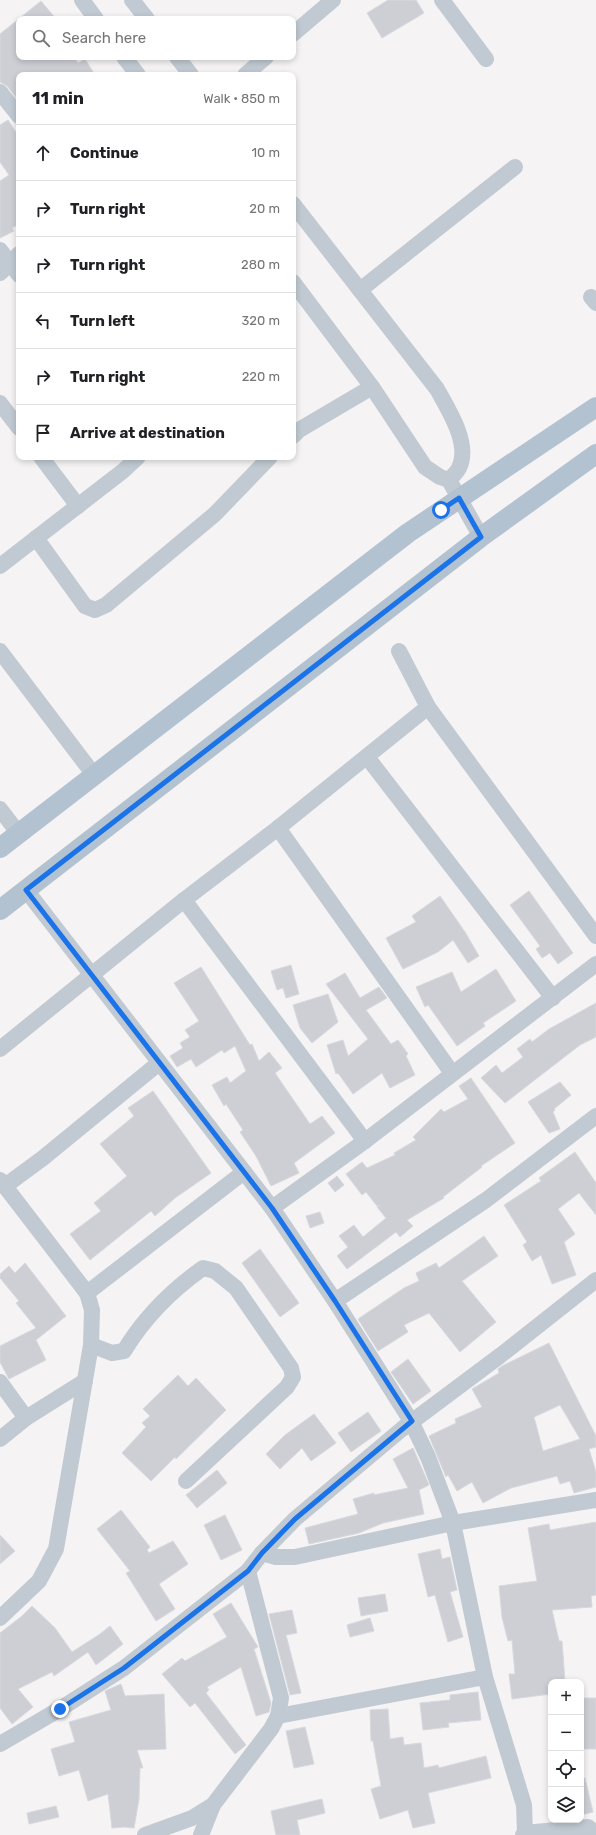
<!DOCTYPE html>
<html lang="en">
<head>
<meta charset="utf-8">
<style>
	body { margin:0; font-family:Rubik,sans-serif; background:#f2f2f2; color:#202124 }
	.controls { position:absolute; right:12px; bottom:12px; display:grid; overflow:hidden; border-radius:8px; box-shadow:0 2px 6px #0003 }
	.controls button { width:36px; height:36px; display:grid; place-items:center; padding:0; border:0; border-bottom:1px solid #e0e0e0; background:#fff; color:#202124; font:20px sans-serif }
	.stop { position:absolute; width:12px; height:12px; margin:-9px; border:3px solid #1a73e8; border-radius:50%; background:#fff }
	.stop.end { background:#1a73e8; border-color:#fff; box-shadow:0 1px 4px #0008 }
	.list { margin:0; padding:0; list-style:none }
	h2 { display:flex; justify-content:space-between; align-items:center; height:52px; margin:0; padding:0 16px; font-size:17px }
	h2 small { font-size:13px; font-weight:400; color:#757577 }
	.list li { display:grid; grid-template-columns:26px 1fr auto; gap:12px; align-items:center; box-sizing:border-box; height:56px; padding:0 16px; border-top:1px solid #e0e0e0 }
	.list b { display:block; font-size:15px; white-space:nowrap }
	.list em { font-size:13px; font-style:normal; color:#757577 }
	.icon { flex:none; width:22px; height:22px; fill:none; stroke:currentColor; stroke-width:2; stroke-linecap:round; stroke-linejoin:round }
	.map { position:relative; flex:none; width:596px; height:1835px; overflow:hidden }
	.search { position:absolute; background:#fff; box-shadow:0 2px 6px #0003; left:16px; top:16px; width:280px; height:44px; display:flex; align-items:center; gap:10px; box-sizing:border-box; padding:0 14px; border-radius:8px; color:#757577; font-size:15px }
	.panel { position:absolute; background:#fff; box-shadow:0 2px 6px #0003; left:16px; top:72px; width:280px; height:388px; border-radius:8px }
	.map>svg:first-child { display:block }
	.building { fill:#cdcfd5; stroke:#d7d9de; fill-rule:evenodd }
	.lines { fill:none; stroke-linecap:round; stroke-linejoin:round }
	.minor { stroke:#c1cad2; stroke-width:16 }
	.major { stroke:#b3c2d1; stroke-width:20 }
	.route { stroke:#1a73e8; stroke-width:5 }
</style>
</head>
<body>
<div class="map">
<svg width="596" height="1835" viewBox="0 0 596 1835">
	<rect width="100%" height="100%" fill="#f5f3f3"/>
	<g class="building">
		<path d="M 388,0 L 416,0 L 424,13 L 382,38 L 367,13 Z"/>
		<path d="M 41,1 L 56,19 L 19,19 L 19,57 L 74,57 L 78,63 L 85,59 L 95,75 L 19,75 L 19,101 L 7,86 L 0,82 L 0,34 Z"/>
		<path d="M 8,120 L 19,137 L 19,224 L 12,228 L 14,231 L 0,238 L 0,181 L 9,175 L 0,162 L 0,125 Z"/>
		<path d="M 529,891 L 573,953 L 558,964 L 550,953 L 542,958 L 536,949 L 540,946 L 510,905 Z"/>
		<path d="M 440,896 L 465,932 L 479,956 L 468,963 L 453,940 L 438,952 L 403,969 L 386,938 L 416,922 L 412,916 Z"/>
		<path d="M 291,965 L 299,994 L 286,998 L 283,988 L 277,990 L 271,971 Z"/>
		<path d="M 201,967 L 250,1045 L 252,1044 L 259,1061 L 269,1052 L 282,1068 L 275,1073 L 310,1124 L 322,1116 L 335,1133 L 294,1163 L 299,1173 L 271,1186 L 256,1156 L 240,1132 L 243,1130 L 226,1104 L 224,1106 L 212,1085 L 227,1077 L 230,1083 L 246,1071 L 235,1046 L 224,1053 L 222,1050 L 196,1067 L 191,1059 L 177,1067 L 170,1056 L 183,1048 L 180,1043 L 190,1037 L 185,1030 L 199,1021 L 174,983 Z"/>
		<path d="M 496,969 L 516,1001 L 483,1023 L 485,1026 L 457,1046 L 428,1005 L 425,1007 L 416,987 L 452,972 L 461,992 Z"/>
		<path d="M 345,973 L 360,998 L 379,987 L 387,998 L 366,1010 L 391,1044 L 398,1040 L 408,1054 L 406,1056 L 415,1075 L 390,1088 L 382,1073 L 353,1094 L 338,1073 L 336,1074 L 327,1045 L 343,1040 L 348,1056 L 368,1039 L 326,984 Z"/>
		<path d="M 328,994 L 338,1022 L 312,1043 L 300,1028 L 293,1005 Z"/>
		<path d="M 596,1003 L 596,1037 L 580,1045 L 505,1103 L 481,1078 L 496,1065 L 502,1073 L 523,1057 L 517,1049 L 530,1039 L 532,1042 L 549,1029 Z"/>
		<path d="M 471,1078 L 515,1143 L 481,1166 L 482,1167 L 443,1197 L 444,1198 L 407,1220 L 413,1226 L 400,1237 L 396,1232 L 347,1269 L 337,1256 L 348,1247 L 339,1236 L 354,1225 L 363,1237 L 386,1218 L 377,1207 L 380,1205 L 377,1206 L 366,1192 L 362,1195 L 346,1174 L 362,1162 L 367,1168 L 395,1155 L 394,1153 L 416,1140 L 413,1137 L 441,1109 L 444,1112 L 468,1099 L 459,1086 Z"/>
		<path d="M 560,1082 L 571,1095 L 554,1109 L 555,1110 L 553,1112 L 560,1129 L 549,1133 L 528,1102 Z"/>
		<path d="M 153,1091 L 211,1173 L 175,1198 L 155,1216 L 151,1211 L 90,1260 L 70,1234 L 101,1211 L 94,1203 L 127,1176 L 100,1144 L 134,1116 L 128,1108 Z"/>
		<path d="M 575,1152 L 596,1183 L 596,1215 L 579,1193 L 558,1209 L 575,1234 L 564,1242 L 576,1275 L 552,1284 L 541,1255 L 532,1261 L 523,1245 L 527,1242 L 504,1205 L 541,1181 L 539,1178 Z"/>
		<path d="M 337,1176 L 344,1185 L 335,1192 L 328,1183 Z"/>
		<path d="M 320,1212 L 324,1223 L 310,1228 L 306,1216 Z"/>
		<path d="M 484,1236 L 498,1256 L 462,1281 L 496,1322 L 460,1352 L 429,1313 L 404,1325 L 408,1332 L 378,1351 L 358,1319 L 404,1288 L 419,1281 L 416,1273 L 436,1263 L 439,1268 Z"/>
		<path d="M 260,1249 L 299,1303 L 280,1317 L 242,1263 Z"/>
		<path d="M 25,1263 L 66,1316 L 36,1340 L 46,1360 L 9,1379 L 0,1362 L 0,1346 L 36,1328 L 16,1303 L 19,1301 L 0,1278 L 0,1274 L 9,1266 L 15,1273 Z"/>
		<path d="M 549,1343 L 596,1436 L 596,1447 L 589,1449 L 596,1472 L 596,1487 L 574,1493 L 570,1481 L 560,1484 L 557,1476 L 511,1488 L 483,1503 L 472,1482 L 457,1491 L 448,1475 L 446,1477 L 429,1436 L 456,1423 L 455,1419 L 482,1407 L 472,1389 L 499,1373 L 498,1369 L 502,1366 ZM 560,1405 L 580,1439 L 543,1451 L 534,1417 Z"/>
		<path d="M 408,1359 L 431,1391 L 413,1404 L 391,1372 Z"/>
		<path d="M 178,1375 L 188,1386 L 196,1378 L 226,1410 L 176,1459 L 175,1457 L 151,1481 L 122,1453 L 146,1427 L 142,1423 L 150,1416 L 143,1409 Z"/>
		<path d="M 368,1412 L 381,1431 L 351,1452 L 338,1433 Z"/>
		<path d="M 314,1414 L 336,1443 L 311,1461 L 302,1448 L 280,1469 L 266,1454 L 285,1435 Z"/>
		<path d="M 413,1448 L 429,1485 L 419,1490 L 424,1514 L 383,1523 L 359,1533 L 309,1544 L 305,1528 L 358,1514 L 353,1499 L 374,1493 L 374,1495 L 408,1488 L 393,1459 Z"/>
		<path d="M 217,1470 L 227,1483 L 197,1508 L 186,1495 Z"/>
		<path d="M 121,1510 L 150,1547 L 147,1550 L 149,1553 L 173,1541 L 188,1564 L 159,1584 L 175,1609 L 156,1621 L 126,1573 L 130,1571 L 97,1529 Z"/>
		<path d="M 225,1515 L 242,1550 L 221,1560 L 204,1525 Z"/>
		<path d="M 596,1522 L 596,1595 L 591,1596 L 592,1607 L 552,1610 L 559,1641 L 562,1641 L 565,1682 L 551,1682 L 551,1694 L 512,1699 L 509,1674 L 515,1674 L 512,1640 L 508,1641 L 502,1617 L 499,1586 L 537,1581 L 528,1528 L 549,1524 L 550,1530 Z"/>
		<path d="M 0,1535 L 15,1551 L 0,1564 Z"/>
		<path d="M 440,1549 L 442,1559 L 450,1557 L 457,1590 L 450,1592 L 463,1637 L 448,1642 L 435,1595 L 428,1597 L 418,1554 Z"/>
		<path d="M 385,1594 L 388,1611 L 361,1616 L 358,1598 Z"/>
		<path d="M 231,1603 L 258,1647 L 254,1649 L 271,1703 L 269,1712 L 256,1716 L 241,1667 L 207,1687 L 209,1690 L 206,1693 L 246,1745 L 235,1754 L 195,1703 L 190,1707 L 162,1674 L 182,1658 L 185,1661 L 227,1637 L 213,1614 Z"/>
		<path d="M 32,1606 L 55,1628 L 72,1652 L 100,1634 L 110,1626 L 123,1644 L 96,1665 L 88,1652 L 54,1676 L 52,1672 L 18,1689 L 33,1707 L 12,1724 L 0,1708 L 0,1633 L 22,1616 Z"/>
		<path d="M 292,1610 L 297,1633 L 286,1635 L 301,1693 L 290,1695 L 269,1614 Z"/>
		<path d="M 370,1618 L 374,1631 L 350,1637 L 347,1625 Z"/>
		<path d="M 121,1684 L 125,1696 L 164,1694 L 166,1749 L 137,1750 L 143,1768 L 140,1768 L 139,1799 L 134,1828 L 124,1827 L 112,1828 L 108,1794 L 88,1801 L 79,1770 L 59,1776 L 51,1749 L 75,1742 L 69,1722 L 111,1710 L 105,1691 Z"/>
		<path d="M 478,1692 L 481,1720 L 448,1723 L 449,1727 L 423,1730 L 420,1703 L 450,1700 L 450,1695 Z"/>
		<rect x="581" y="1698" width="15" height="51"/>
		<path d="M 388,1709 L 390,1739 L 403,1737 L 404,1745 L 421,1743 L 424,1768 L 438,1765 L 439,1768 L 486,1756 L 491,1778 L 428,1793 L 435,1823 L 413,1828 L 408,1810 L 380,1819 L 371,1789 L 381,1786 L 373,1741 L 371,1741 L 370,1710 Z"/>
		<path d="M 305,1727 L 314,1764 L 294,1768 L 286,1731 Z"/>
		<path d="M 581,1778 L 585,1778 L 593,1812 L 581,1815 Z"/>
		<path d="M 322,1799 L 325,1813 L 297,1820 L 300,1835 L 276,1835 L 271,1811 Z"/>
		<path d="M 56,1806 L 59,1817 L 29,1824 L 27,1813 Z"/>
	</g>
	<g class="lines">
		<g class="minor">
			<path d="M 82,0 L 96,19"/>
			<path d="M 132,0 L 147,19"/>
			<path d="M 442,0 L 486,59"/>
			<path d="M 293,34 L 333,0"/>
			<path d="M 124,57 L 138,75"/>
			<path d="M 177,57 L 191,75"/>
			<path d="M 245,75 L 266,57"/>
			<path d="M 0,92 L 19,116"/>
			<path d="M 293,204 L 437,389 C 448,409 471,444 459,468 C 457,472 453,476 449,480"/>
			<path d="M 0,250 L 19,275"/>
			<path d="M 0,273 L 19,254"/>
			<path d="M 293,282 L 372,387 L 425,467 L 440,477 L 449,480 L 481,537"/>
			<path d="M 360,290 L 515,167"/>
			<path d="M 591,297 L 596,303"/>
			<path d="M 0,403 L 19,428"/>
			<path d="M 293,436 L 299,430 L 372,387"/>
			<path d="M 41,457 L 78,506"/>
			<path d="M 36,538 L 85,606 L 95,610 L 106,605 L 215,514 L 270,457"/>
			<path d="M 0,566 L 123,471 L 138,457"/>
			<path d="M 0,651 L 94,775"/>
			<path d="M 399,651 L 428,707 L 596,936"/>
			<path d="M 367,757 L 553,998"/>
			<path d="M 0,809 L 19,834"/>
			<path d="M 278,828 L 452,1073"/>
			<path d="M 26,890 L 272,1208 L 335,1301 L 411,1421 L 428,1457 L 453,1523 L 485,1677 L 524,1805 L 525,1833"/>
			<path d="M 184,900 L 365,1141"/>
			<path d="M 0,1049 L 184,900 L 278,828 L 428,707"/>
			<path d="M 0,1180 L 87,1293 L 92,1310 L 91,1345 L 56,1549 L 39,1581 L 0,1618"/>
			<path d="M 5,1186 L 43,1158 L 159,1063"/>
			<path d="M 272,1208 L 365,1141 L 596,964"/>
			<path d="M 87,1293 L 244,1172"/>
			<path d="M 335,1301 L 486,1200 L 596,1116"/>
			<path d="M 91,1345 L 112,1353 L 124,1351 C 144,1318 172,1290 203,1268 L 215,1271 L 236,1288 L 291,1368 L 293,1377 L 287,1387 L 186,1481"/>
			<path d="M 0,1382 L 26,1418"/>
			<path d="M 0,1439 L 26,1418 L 85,1381"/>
			<path d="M 262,1553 L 276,1557 L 295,1557 L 453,1523 L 596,1500"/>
			<path d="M 278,1716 L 485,1677"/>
			<path d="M 0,1744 L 60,1709 L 124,1668 L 248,1571 L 262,1553 L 295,1519 L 402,1429 L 501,1355 L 596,1280"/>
			<path d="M 145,1835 L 192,1818 L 213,1805 L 271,1729 L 278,1716 L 281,1698 L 248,1571"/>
			<path d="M 201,1835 L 213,1805"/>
			<path d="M 523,1835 L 525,1833 L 588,1827 L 596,1834"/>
		</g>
		<g class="major">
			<path d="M 0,848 L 408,533 L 596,407"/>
			<path d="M 0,910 L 481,537 L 596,454"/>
		</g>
	</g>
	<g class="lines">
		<path class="route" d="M 60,1709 L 124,1668 L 248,1571 L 262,1553 L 295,1519 L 412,1421 L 335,1301 L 272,1208 L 26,890 L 481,537 L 459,498 L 441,510"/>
	</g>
</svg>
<div class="controls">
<button>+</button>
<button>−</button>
<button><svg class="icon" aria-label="locate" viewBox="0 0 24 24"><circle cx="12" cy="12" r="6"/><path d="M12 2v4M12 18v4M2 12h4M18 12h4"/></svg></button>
<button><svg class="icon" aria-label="layers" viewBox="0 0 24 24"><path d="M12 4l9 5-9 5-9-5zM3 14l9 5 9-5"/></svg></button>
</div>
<div class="stop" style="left:441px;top:510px"></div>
<div class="stop end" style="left:60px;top:1709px"></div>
<div class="search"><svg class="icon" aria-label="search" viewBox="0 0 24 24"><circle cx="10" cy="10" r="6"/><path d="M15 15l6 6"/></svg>Search here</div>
<section class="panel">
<h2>11 min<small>Walk · 850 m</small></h2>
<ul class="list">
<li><svg class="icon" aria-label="ahead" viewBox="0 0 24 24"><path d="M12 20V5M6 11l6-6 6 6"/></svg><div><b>Continue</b></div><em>10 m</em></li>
<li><svg class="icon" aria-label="right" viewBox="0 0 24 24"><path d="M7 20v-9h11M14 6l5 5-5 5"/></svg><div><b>Turn right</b></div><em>20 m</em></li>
<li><svg class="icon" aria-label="right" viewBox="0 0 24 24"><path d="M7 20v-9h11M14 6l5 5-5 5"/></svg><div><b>Turn right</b></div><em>280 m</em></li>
<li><svg class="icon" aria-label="left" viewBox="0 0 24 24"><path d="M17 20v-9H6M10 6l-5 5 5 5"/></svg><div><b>Turn left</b></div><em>320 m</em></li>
<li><svg class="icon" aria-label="right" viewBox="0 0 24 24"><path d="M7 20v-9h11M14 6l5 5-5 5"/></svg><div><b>Turn right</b></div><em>220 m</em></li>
<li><svg class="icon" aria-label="arrive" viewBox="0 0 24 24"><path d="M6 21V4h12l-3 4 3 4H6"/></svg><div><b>Arrive at destination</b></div></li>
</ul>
</section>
</div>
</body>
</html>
